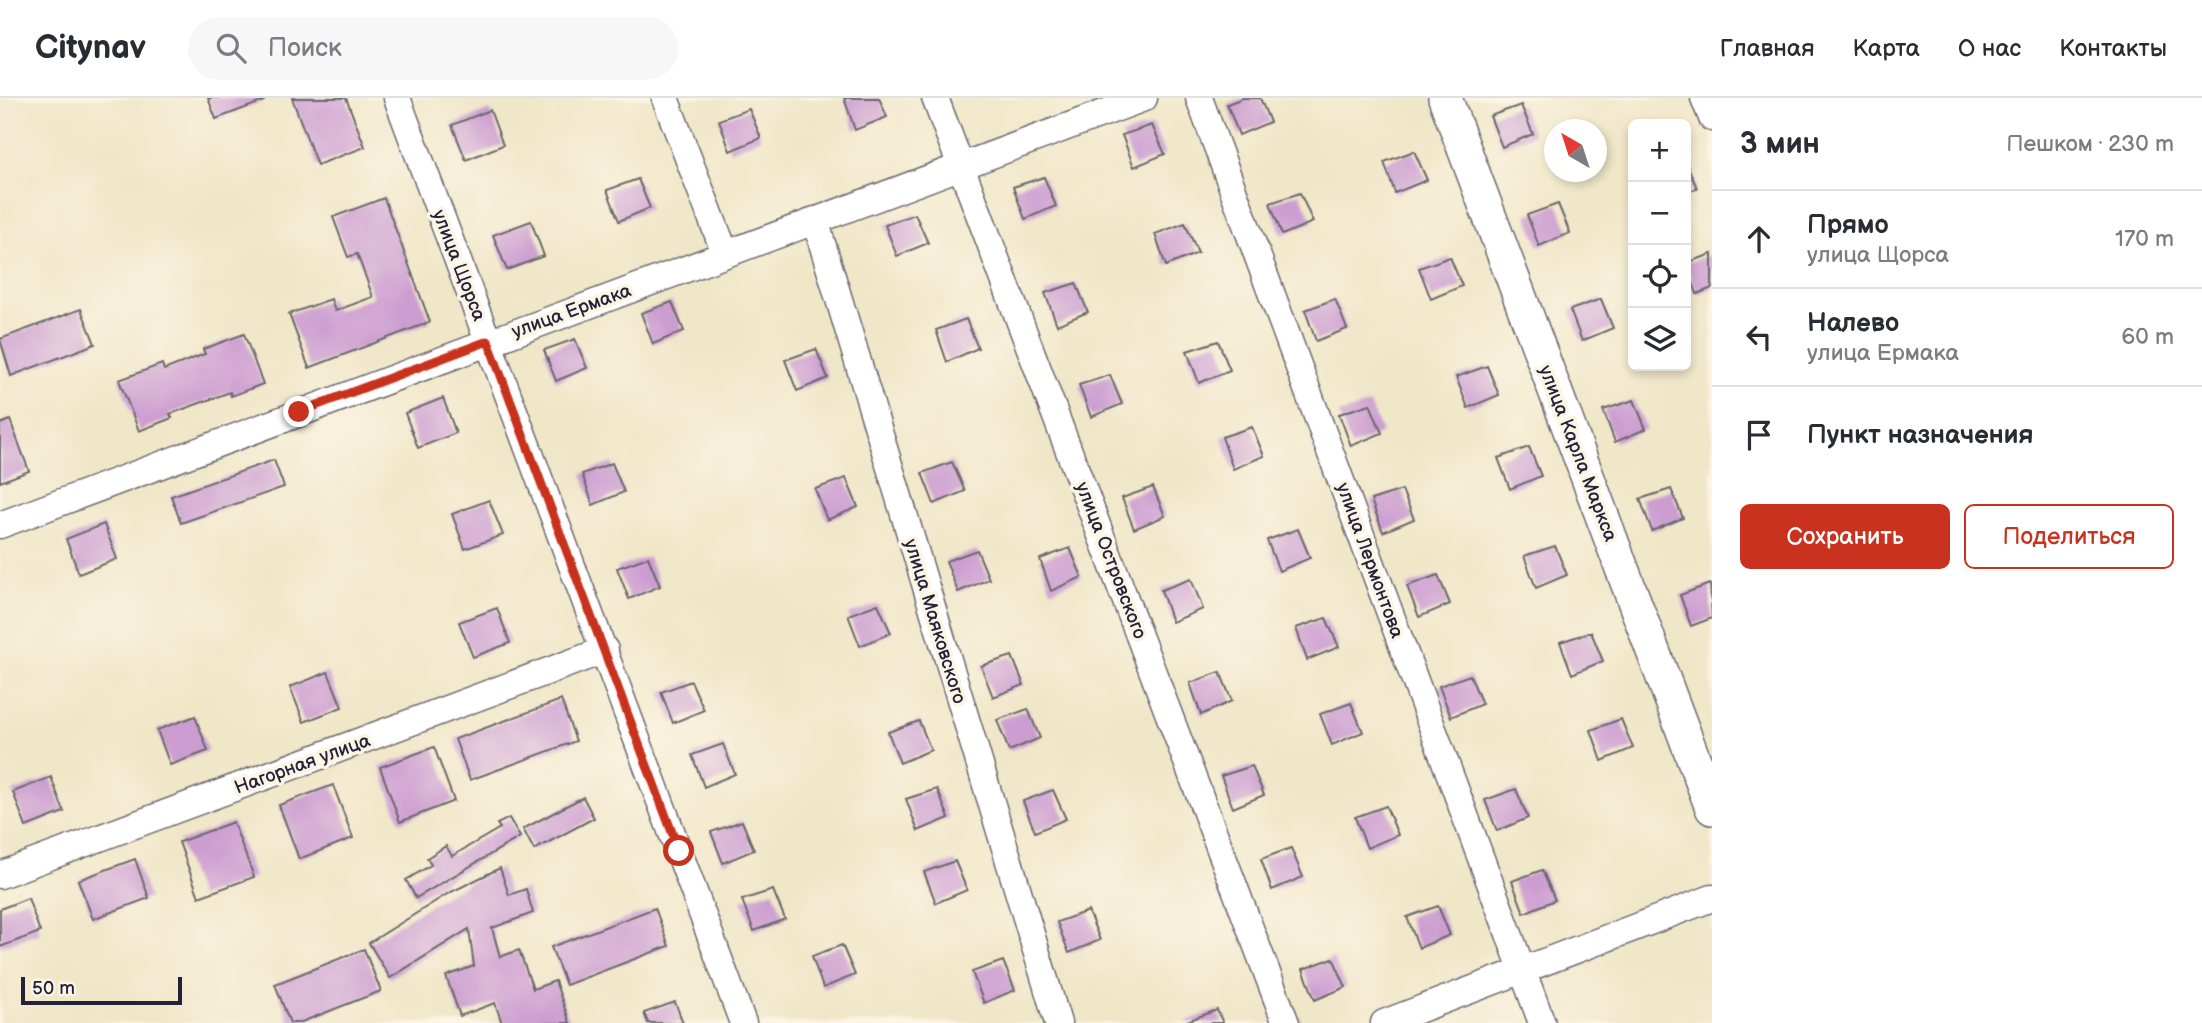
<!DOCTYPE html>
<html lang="ru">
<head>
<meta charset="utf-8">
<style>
	body { margin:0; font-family:"Balsamiq Sans",sans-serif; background:#f7f7f7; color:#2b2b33 }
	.controls { position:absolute; right:21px; top:21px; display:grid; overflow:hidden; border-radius:10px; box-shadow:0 4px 10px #0003 }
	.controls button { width:63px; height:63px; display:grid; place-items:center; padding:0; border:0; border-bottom:2px solid #e1e1e2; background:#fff; color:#2b2b33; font:35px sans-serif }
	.compass { position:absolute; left:1544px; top:21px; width:63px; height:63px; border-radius:50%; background:#fff; box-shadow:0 4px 10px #0003; rotate:321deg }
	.scale { position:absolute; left:21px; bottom:18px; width:161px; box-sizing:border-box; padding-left:7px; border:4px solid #22223b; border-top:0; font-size:19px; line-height:24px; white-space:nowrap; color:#22223b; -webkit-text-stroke:5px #fcf5e5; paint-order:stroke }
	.stop { position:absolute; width:21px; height:21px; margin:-16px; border:5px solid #c8321e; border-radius:50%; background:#fff }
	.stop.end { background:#c8321e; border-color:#fff; box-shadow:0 2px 7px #0008 }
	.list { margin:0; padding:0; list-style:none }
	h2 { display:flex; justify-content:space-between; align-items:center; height:91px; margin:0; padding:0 28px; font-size:30px }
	h2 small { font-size:23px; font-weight:400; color:#7c7c81 }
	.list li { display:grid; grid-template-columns:46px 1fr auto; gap:21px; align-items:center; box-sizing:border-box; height:98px; padding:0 28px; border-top:2px solid #e1e1e2 }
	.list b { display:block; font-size:26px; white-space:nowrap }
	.list p { margin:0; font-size:23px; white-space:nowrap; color:#7c7c81 }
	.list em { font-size:23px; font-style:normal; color:#7c7c81 }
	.actions { display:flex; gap:14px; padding:21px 28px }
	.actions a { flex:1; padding:16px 0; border:2px solid #c8321e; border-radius:10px; text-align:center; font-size:24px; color:#c8321e }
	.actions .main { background:#c8321e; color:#fff }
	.icon { flex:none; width:38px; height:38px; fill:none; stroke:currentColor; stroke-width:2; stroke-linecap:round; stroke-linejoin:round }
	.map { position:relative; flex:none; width:1712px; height:925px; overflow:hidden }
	header { display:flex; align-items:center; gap:42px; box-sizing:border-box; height:98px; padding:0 35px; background:#fff; border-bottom:2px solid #e1e1e2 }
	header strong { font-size:33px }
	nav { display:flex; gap:38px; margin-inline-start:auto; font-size:24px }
	.search { width:490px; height:63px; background:#f7f7f7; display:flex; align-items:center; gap:18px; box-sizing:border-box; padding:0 24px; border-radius:38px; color:#7c7c81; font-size:26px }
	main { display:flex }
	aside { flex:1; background:#fff }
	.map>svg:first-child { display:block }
	.building { fill:#cc9dd1 }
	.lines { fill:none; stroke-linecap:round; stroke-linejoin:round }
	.minor-casing { stroke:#6a676c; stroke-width:29 }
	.major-casing { stroke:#6a676c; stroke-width:36 }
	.minor { stroke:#fff; stroke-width:26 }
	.major { stroke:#fff; stroke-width:33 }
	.route { stroke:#c8321e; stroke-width:9 }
	.labels { text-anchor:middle; stroke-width:7; stroke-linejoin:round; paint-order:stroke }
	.street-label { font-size:19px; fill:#22223b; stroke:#fcf5e5 }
</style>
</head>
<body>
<header>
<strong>Citynav</strong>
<div class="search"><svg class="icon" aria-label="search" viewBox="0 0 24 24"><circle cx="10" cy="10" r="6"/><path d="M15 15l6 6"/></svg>Поиск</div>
<nav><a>Главная</a><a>Карта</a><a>О нас</a><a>Контакты</a></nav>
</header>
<main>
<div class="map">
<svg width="1712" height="925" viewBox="0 0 1712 925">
	<rect width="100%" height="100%" fill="#fcf5e5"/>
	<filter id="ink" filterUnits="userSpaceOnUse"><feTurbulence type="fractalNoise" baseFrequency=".0143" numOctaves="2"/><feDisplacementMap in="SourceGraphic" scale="14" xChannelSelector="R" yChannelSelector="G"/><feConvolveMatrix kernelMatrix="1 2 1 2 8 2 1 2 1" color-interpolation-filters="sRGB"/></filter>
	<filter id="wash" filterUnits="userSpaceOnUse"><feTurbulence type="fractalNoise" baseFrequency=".00686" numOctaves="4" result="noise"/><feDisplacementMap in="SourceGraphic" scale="28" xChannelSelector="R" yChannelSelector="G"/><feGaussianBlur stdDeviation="1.57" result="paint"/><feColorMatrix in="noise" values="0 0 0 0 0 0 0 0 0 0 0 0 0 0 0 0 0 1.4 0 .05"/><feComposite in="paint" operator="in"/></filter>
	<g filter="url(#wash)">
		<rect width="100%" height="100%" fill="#f0e6c8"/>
		<g id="blocks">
			<g class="building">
				<path d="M 208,0 L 263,0 L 264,3 L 216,21 Z"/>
				<path d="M 292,0 L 346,0 L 365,49 L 317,67 Z"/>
				<path d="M 844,0 L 879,0 L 887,19 L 855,32 Z"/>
				<path d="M 1243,0 L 1260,0 L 1270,24 L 1239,37 L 1227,6 Z"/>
				<path d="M 1521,7 L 1533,36 L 1502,49 L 1490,18 Z"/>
				<path d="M 749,11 L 761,40 L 730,53 L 719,22 Z"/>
				<path d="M 490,12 L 503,47 L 466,62 L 452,27 Z"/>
				<path d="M 1152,27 L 1165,56 L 1134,69 L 1122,37 Z"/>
				<path d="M 1414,53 L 1427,82 L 1395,95 L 1384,64 Z"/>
				<path d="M 1686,64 L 1697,90 L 1686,95 Z"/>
				<path d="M 1044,79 L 1056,108 L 1025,121 L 1013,89 Z"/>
				<path d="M 638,81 L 650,110 L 619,123 L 607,92 Z"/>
				<path d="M 1300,95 L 1313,124 L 1282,137 L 1270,105 Z"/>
				<path d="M 384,100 L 430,224 L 309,270 L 289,216 L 331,201 L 335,213 L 373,199 L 357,156 L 348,159 L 333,119 Z"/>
				<path d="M 1558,106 L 1570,135 L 1539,148 L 1527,117 Z"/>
				<path d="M 915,116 L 928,145 L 897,158 L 885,127 Z"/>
				<path d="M 531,123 L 544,158 L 507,172 L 493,137 Z"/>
				<path d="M 1185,125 L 1198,155 L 1166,168 L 1155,136 Z"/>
				<path d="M 1712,156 L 1712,190 L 1697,196 L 1686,165 Z"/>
				<path d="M 1450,159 L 1462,188 L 1431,201 L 1419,170 Z"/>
				<path d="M 1076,185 L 1088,214 L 1057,227 L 1045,195 Z"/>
				<path d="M 1335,201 L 1347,231 L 1316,243 L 1305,212 Z"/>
				<path d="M 1601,201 L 1613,230 L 1582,243 L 1570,212 Z"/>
				<path d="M 672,204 L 684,233 L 653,246 L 641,215 Z"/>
				<path d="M 81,211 L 95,246 L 11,278 L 0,241 Z"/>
				<path d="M 966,221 L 978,250 L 947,264 L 936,232 Z"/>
				<path d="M 244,236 L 263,286 L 231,298 L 230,294 L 170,316 L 172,320 L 139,333 L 119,282 L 162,266 L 164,272 L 205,256 L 203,251 Z"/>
				<path d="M 575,241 L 587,270 L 556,283 L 544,252 Z"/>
				<path d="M 1218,243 L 1230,272 L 1199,285 L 1187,253 Z"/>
				<path d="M 816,251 L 828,280 L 797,293 L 785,262 Z"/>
				<path d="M 1487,268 L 1499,297 L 1468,310 L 1456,279 Z"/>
				<path d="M 1110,277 L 1122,306 L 1091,319 L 1079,287 Z"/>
				<path d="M 443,300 L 456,335 L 418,350 L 405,315 Z"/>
				<path d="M 1634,302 L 1646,331 L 1615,344 L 1603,312 Z"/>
				<path d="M 1370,306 L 1382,335 L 1351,348 L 1339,316 Z"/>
				<path d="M 10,322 L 29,373 L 0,384 L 0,326 Z"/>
				<path d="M 1252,329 L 1264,358 L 1233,371 L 1222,339 Z"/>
				<path d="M 1529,349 L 1541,378 L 1510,391 L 1498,360 Z"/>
				<path d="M 274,362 L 284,389 L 181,425 L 171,398 Z"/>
				<path d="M 952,364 L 965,393 L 934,406 L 922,375 Z"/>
				<path d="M 612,365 L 624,394 L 593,407 L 582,376 Z"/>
				<path d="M 846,380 L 858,409 L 827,422 L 815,391 Z"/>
				<path d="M 1153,389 L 1165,418 L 1134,431 L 1122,400 Z"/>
				<path d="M 1671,391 L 1683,420 L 1652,433 L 1640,401 Z"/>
				<path d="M 1402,392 L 1414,421 L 1383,434 L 1371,402 Z"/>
				<path d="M 489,402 L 503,437 L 465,451 L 452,416 Z"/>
				<path d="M 104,426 L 117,461 L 79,476 L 66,441 Z"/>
				<path d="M 1298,431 L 1310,460 L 1279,473 L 1267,442 Z"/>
				<path d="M 1555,448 L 1567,477 L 1536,490 L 1524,458 Z"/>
				<path d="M 1070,450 L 1082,479 L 1051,493 L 1040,461 Z"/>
				<path d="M 977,452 L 989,481 L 958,494 L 946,463 Z"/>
				<path d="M 648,459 L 660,488 L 629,501 L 617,470 Z"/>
				<path d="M 1438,477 L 1450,506 L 1419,519 L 1407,488 Z"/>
				<path d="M 1191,481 L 1203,511 L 1172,524 L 1161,492 Z"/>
				<path d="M 1710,486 L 1712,520 L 1691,528 L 1680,497 Z"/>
				<path d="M 878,506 L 891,535 L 860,548 L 848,517 Z"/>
				<path d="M 497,510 L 510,545 L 473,559 L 459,524 Z"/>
				<path d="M 1326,520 L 1339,549 L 1307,562 L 1296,530 Z"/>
				<path d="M 1591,534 L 1603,563 L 1572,576 L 1560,544 Z"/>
				<path d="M 1012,558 L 1024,587 L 993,599 L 981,568 Z"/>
				<path d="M 328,574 L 342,609 L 304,624 L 290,589 Z"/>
				<path d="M 1220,574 L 1232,603 L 1201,617 L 1190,585 Z"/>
				<path d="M 1470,577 L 1482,606 L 1451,619 L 1439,588 Z"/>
				<path d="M 691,583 L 704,612 L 673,625 L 661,594 Z"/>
				<path d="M 561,602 L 576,643 L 470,682 L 455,641 Z"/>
				<path d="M 1351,605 L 1363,634 L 1332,647 L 1320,616 Z"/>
				<path d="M 1028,611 L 1040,640 L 1009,653 L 997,622 Z"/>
				<path d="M 195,618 L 208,653 L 170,667 L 157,632 Z"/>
				<path d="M 1621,621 L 1633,650 L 1602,663 L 1591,632 Z"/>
				<path d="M 919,623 L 931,652 L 900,665 L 888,634 Z"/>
				<path d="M 723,646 L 735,676 L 704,689 L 692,657 Z"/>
				<path d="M 434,649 L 454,703 L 400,724 L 380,669 Z"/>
				<path d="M 1252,668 L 1264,697 L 1233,710 L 1221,678 Z"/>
				<path d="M 51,679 L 64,714 L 26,729 L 13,694 Z"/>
				<path d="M 333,687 L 353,740 L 299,761 L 279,707 Z"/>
				<path d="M 937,691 L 949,720 L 918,733 L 906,701 Z"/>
				<path d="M 1516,691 L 1528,720 L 1497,733 L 1485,702 Z"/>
				<path d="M 1053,692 L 1066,721 L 1035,734 L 1023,703 Z"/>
				<path d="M 583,699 L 594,720 L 534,752 L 523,731 Z"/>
				<path d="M 1386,708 L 1398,737 L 1367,750 L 1355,719 Z"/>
				<path d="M 509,720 L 520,739 L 416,800 L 406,782 L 431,767 L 427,760 L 446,748 L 452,758 L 500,730 L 497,726 Z"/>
				<path d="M 742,723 L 754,752 L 723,765 L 711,734 Z"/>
				<path d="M 233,724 L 254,779 L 199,799 L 179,744 Z"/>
				<path d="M 1291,750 L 1303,779 L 1272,792 L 1261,761 Z"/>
				<path d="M 135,761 L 149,800 L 93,821 L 78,782 Z"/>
				<path d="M 955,763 L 967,792 L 936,805 L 924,774 Z"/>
				<path d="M 500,770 L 509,797 L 526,791 L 533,815 L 492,830 L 500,859 L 519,852 L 533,891 L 555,883 L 570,925 L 502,925 L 495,905 L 460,918 L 446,878 L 474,868 L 469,831 L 390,880 L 369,845 L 447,796 Z"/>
				<path d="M 1542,772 L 1555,802 L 1524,815 L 1512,783 Z"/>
				<path d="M 773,792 L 785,821 L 754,833 L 742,802 Z"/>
				<path d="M 28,800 L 40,834 L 0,849 L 0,811 Z"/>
				<path d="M 1438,808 L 1450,837 L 1419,850 L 1407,819 Z"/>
				<path d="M 655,810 L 669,848 L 566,887 L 551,849 Z"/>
				<path d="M 1088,813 L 1100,842 L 1069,855 L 1057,824 Z"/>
				<path d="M 842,847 L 855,877 L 823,890 L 812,858 Z"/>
				<path d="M 364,851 L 381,893 L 299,925 L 290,925 L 275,886 Z"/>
				<path d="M 1333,860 L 1346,889 L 1315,902 L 1303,871 Z"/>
				<path d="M 1003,863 L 1015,892 L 984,905 L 972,874 Z"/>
				<path d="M 675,904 L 683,925 L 648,925 L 644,915 Z"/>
				<path d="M 1217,912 L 1223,925 L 1187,925 L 1187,923 Z"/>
			</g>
		</g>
	</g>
	<g filter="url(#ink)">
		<use href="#blocks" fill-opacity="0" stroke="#6a676c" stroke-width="2"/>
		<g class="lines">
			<defs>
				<g id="minor">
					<path d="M 397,0 L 743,925"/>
					<path d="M 665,0 L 725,155"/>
					<path d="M 935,0 L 1286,925"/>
					<path d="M 1199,0 L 1542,925"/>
					<path d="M 1704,0 L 1712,20"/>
					<path d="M 815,122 L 1058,925"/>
					<path d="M 0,427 L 1144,0"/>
					<path d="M 0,777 L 605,552"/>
					<path d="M 1384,925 L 1712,800"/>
				</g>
				<path id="major" d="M 1445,0 L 1712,710"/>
			</defs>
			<use href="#minor" class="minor-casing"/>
			<use href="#major" class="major-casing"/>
			<use href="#minor" class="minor"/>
			<use href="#major" class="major"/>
		</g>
	</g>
	<g class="lines" filter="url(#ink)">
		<path class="route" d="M 299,314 L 488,243 L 679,753"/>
	</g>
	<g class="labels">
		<g class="street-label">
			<text transform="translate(460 167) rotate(69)" y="7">улица Щорса</text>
			<text transform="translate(571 212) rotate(-20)" y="7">улица Ермака</text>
			<text transform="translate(1579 355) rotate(69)" y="7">улица Карла Маркса</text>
			<text transform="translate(1112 462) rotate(69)" y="7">улица Островского</text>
			<text transform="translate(1371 462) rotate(70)" y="7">улица Лермонтова</text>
			<text transform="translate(936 523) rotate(73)" y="7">улица Маяковского</text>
			<text transform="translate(302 665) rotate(-20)" y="7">Нагорная улица</text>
		</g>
	</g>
</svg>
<div class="controls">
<button>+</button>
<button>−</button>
<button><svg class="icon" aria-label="locate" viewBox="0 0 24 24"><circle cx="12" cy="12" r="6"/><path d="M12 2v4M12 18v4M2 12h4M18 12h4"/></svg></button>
<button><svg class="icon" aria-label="layers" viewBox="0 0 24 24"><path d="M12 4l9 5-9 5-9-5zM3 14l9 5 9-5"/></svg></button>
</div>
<svg class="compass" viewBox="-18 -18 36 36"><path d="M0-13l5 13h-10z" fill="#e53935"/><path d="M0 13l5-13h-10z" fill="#7c7c81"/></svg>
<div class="scale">50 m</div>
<div class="stop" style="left:679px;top:753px"></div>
<div class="stop end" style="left:299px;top:314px"></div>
</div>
<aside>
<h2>3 мин<small>Пешком · 230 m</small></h2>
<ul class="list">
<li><svg class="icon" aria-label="ahead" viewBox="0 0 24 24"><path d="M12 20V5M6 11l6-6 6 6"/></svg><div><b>Прямо</b><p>улица Щорса</p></div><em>170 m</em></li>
<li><svg class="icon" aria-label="left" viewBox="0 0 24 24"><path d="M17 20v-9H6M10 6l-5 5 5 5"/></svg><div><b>Налево</b><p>улица Ермака</p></div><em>60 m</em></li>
<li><svg class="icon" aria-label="arrive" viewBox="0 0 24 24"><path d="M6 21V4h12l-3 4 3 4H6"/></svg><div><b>Пункт назначения</b></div></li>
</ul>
<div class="actions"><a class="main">Сохранить</a><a>Поделиться</a></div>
</aside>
</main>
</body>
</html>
